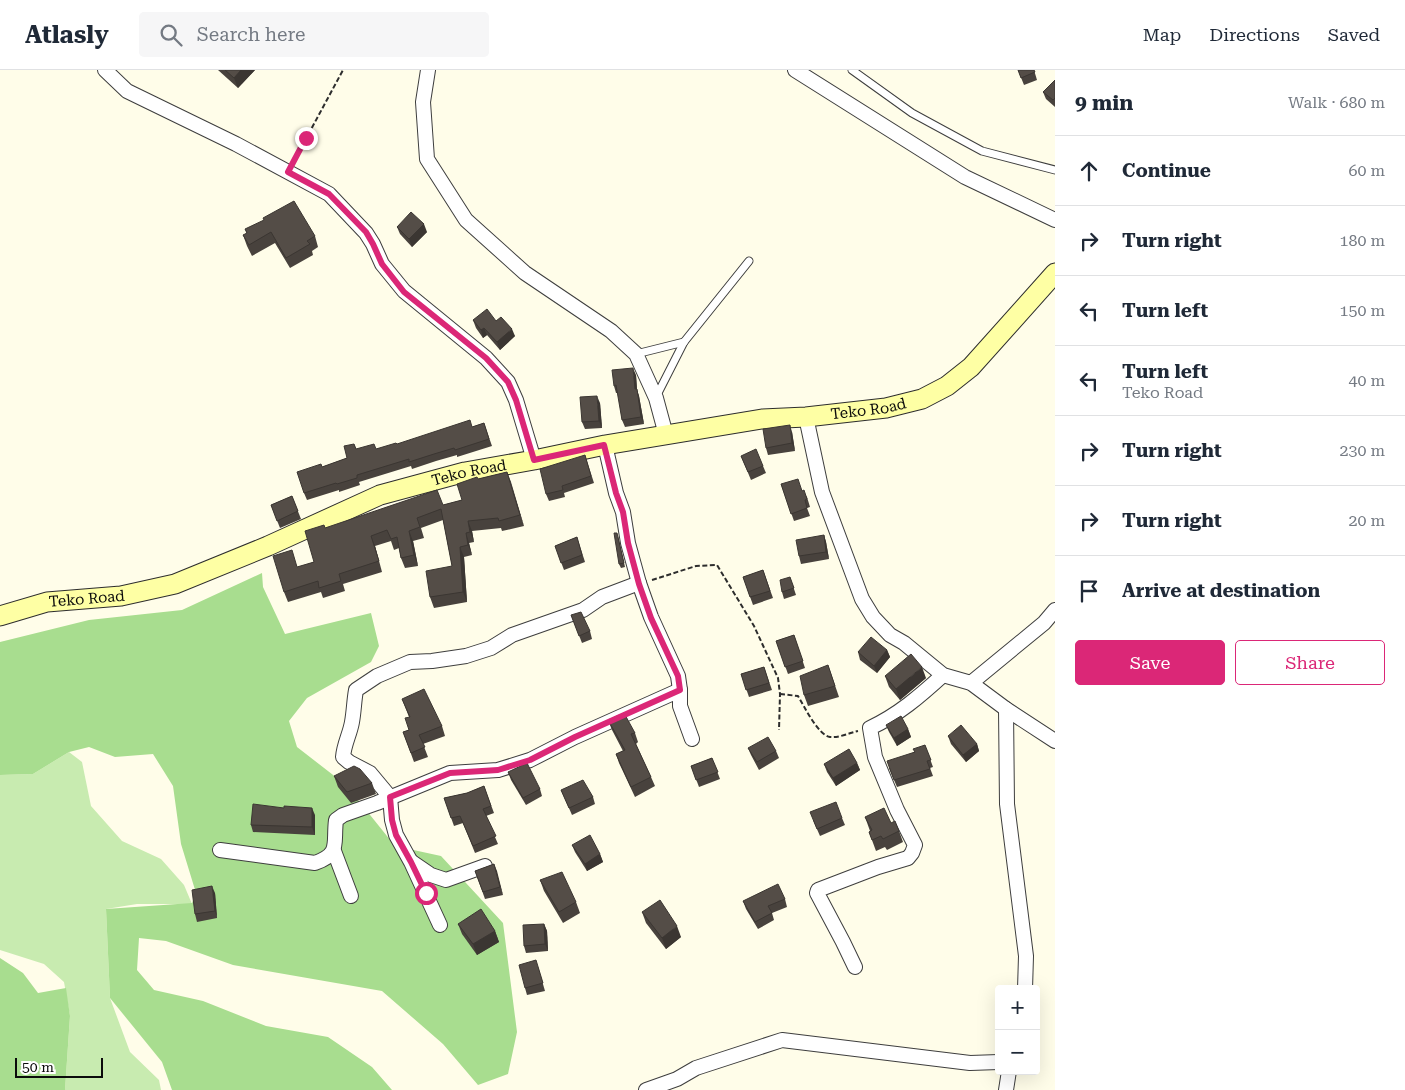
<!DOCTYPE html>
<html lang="en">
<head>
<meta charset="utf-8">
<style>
	body { margin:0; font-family:"Roboto Serif",serif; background:#f6f6f7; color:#1f2937 }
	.controls { position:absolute; right:15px; bottom:15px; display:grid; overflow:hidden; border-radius:5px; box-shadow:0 5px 20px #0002 }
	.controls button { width:45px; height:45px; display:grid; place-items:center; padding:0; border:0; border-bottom:1px solid #e0e1e3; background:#fff; color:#1f2937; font:25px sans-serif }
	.scale { position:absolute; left:15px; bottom:12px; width:88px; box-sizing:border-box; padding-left:5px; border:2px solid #0b0b0b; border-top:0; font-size:14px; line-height:18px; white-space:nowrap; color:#0b0b0b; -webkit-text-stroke:4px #fff; paint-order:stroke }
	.stop { position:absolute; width:15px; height:15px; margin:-11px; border:4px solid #db2777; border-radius:50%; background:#fff }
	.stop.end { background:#db2777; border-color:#fff; box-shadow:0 1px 5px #0008 }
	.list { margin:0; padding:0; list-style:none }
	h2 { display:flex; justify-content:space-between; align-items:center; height:65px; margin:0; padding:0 20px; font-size:21px }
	h2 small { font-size:16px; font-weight:400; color:#747a83 }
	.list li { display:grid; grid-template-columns:32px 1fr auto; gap:15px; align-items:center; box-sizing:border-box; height:70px; padding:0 20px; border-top:1px solid #e0e1e3 }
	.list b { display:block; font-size:19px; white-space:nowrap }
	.list p { margin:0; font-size:16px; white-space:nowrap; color:#747a83 }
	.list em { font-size:16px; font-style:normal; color:#747a83 }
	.actions { display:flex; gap:10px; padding:15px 20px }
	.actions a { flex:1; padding:11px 0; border:1px solid #db2777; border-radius:5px; text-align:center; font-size:18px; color:#db2777 }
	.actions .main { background:#db2777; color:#fff }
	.icon { flex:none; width:28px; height:28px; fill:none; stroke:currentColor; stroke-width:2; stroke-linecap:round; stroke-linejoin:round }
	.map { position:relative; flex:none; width:1055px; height:1020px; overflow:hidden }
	header { display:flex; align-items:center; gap:30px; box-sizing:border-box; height:70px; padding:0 25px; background:#fff; border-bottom:1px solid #e0e1e3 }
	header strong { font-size:24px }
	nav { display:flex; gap:28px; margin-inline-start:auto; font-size:18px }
	.search { width:350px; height:45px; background:#f6f6f7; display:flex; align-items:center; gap:12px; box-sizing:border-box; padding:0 18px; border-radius:5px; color:#747a83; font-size:19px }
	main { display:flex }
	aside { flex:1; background:#fff }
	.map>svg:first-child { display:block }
	.green { fill:#c8ebb0 }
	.forest { fill:#a8dd8f }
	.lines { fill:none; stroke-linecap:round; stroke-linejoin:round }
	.lane-casing { stroke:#3e3e3e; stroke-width:9 }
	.street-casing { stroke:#3e3e3e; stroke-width:16 }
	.secondary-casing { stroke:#2d2d2d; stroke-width:21 }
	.path { stroke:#2d2d2d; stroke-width:2; stroke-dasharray:5 2.5; stroke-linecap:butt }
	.lane { stroke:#fff; stroke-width:7 }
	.street { stroke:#fff; stroke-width:14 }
	.secondary { stroke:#feffa4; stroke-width:19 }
	.wall { fill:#48423d }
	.shaded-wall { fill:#3b3632 }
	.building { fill:#544d47; stroke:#3b3632 }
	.route { stroke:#db2777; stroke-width:6 }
	.labels { text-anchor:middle; stroke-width:5; stroke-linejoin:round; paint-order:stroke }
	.street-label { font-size:15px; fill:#0b0b0b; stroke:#fff }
</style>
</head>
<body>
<header>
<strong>Atlasly</strong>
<div class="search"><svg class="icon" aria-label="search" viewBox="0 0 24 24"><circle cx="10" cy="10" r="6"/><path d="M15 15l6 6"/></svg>Search here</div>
<nav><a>Map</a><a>Directions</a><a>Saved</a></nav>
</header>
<main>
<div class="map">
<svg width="1055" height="1020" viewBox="0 0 1055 1020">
	<rect width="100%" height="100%" fill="#fffde9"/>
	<path class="green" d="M 69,682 L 82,692 L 91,736 L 122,771 L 161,789 L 184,815 L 192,834 L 137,834 L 106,839 L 110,928 L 130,982 L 159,1010 L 161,1020 L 65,1020 L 70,946 L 64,912 L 44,894 L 0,880 L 0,705 L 33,704 Z"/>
	<g class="forest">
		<path d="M 262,503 L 263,517 L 285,564 L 371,543 L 379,576 L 371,592 L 307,628 L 289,651 L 297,677 L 346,715 L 395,776 L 441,786 L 503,853 L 517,962 L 508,1004 L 478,1015 L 443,974 L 382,921 L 233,895 L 166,871 L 139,868 L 137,900 L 154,920 L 203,931 L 266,956 L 328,967 L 372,997 L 392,1020 L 172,1020 L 162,992 L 110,928 L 106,839 L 192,833 L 196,823 L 181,774 L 173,716 L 153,684 L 115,687 L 89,677 L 69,682 L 33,704 L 0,705 L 0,572 L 89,550 L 182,540 Z"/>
		<path d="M 0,888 L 23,903 L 38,923 L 66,918 L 70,946 L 65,1020 L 0,1020 Z"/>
	</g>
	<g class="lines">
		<defs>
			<g id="lane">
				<path d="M 852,0 L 912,43 L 982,81 L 1055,100"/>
				<path d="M 636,284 L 684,272"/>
				<path d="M 656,327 L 684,272 L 749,191"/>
			</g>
			<g id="street">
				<path d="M 105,0 L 127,21 L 236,74 L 329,124 L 366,163 L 373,174 L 382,194 L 404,221 L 486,288 L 508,312 L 516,330 L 534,390"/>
				<path d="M 428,0 L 423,32 L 427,89 L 466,150 L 525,203 L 611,261 L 636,284 L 656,328 L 666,365"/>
				<path d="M 795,0 L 965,107 L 1055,150"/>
				<path d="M 806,347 L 822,422 L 862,529 L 873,547 L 890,565 L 904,573 L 943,605 L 971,613 L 1006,639 L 1055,671"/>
				<path d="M 605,375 L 616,423 L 623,442 L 628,473 L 639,513 L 651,547 L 678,606 L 680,620 L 680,636 L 692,669"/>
				<path d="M 971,613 L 1044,553 L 1055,540"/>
				<path d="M 1006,639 L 1007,734 L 1026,886 L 1025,919"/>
				<path d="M 220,780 L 315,793 C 341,784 333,774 336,750 L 343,745 L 377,733 L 450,703 L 498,700 L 530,690 L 575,667 L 680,620"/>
				<path d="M 334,781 L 351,826"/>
				<path d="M 412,792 L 431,805 L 446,810 L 485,796"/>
				<path d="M 440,855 L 411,792 L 396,765 L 392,750 L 390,727 L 370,703 L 349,692 L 343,687 C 344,674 350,664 352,652 C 354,641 354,631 356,620 L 377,606 L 410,592 L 432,591 L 466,586 L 491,578 L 512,565 L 583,540 L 602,527 L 639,513"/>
				<path d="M 855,897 L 843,872 L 817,823 L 818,820 L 878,797 L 908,788 L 912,783 L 915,775 L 897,740 L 875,687 L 870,658 C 898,645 920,626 943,605"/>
				<path d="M 646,1020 L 677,1009 L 696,998 L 782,970 L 970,993 L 999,992"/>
				<path d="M 1006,1020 L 1009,1001"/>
			</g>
			<g id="secondary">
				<path id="s1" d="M 0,546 L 47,532 L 121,526 L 175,514 L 268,476 L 380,425 L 465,402 L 534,390 L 605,375 L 762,349 L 806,347 L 886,338 L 922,329 L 947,316 L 971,297 L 1055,203"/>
			</g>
		</defs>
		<use href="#lane" class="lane-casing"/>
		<use href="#street" class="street-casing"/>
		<use href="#secondary" class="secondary-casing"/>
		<g class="path">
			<path d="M 294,91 L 343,0"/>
			<path d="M 652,510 L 696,496 L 717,495 L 754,556 L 778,608 L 780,624 L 779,660"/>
			<path d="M 780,624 L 798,626 C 804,636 818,665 830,667 C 839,668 849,663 858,661"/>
		</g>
		<use href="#lane" class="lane"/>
		<use href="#street" class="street"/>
		<use href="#secondary" class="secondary"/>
	</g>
	<g class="wall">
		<path d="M 218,0 L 255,0 L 238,18 Z"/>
		<path d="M 1018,0 L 1034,0 L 1037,10 L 1024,15 Z"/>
		<path d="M 1055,10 L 1055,37 L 1046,29 L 1043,22 Z"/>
		<path d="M 397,157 L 427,162 L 412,177 L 400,164 Z"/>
		<path d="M 245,159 L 315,166 L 318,177 L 312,181 L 313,185 L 290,198 L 275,173 L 252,186 L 247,176 L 243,165 L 247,164 Z"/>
		<path d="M 473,250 L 496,251 L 515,266 L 500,280 L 487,265 L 483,268 L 476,258 Z"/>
		<path d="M 636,305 L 637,320 L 639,326 L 644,354 L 625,357 L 622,350 L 618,323 L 616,323 L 614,316 Z"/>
		<path d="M 600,333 L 602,358 L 585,359 L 582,352 Z"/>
		<path d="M 484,353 L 492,376 L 457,387 L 457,385 L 436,391 L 412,399 L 411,396 L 359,412 L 360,415 L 339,422 L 339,420 L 307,430 L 304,423 L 322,397 L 347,388 L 354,374 L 356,379 L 376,379 L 472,357 Z"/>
		<path d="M 792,362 L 795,381 L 768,385 L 766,378 Z"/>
		<path d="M 585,385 L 594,413 L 564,423 L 565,427 L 549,431 L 546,424 Z"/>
		<path d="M 741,386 L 763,396 L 766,403 L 751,410 Z"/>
		<path d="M 507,402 L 524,456 L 502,461 L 501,458 L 472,461 L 474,472 L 469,473 L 472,485 L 464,487 L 467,532 L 434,538 L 430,527 L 452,496 L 443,450 L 421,458 L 424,468 L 413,471 L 418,496 L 405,498 L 401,488 L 399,478 L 394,480 L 391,471 L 375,476 L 382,502 L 343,514 L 345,521 L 323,528 L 321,522 L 288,532 L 284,522 L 298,497 L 314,492 L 325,458 L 443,435 L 462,430 L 478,409 Z"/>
		<path d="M 781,414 L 802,421 L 807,427 L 810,437 L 807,438 L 810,446 L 794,451 Z"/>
		<path d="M 292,426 L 301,449 L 280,458 L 271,435 Z"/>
		<path d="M 824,465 L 826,472 L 829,489 L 801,494 L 799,486 Z"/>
		<path d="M 618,466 L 625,497 L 621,498 L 619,494 Z"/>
		<path d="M 577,467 L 585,492 L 564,500 L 555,476 Z"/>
		<path d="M 763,500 L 773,528 L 753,535 L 743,507 Z"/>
		<path d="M 790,507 L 796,525 L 784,529 L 782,522 Z"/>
		<path d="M 571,545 L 590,561 L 592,569 L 582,573 Z"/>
		<path d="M 794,565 L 805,598 L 788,604 L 776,571 Z"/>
		<path d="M 887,580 L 890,587 L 877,603 L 860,590 L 858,582 Z"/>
		<path d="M 828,595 L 839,627 L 808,636 L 804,625 Z"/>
		<path d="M 764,597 L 772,620 L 749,627 L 741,604 Z"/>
		<path d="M 885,606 L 926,608 L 900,630 L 889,617 Z"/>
		<path d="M 402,629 L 442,656 L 445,666 L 423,674 L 428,687 L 414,692 L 403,662 L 409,660 L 409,647 Z"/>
		<path d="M 608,650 L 635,663 L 638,672 L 636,674 L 651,707 L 655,716 L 635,727 L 619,693 L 616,684 L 623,681 L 612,660 Z"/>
		<path d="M 886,655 L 908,659 L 911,667 L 897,676 L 889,662 Z"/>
		<path d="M 948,666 L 977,674 L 979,681 L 966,692 L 951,674 Z"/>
		<path d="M 925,675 L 933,697 L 930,698 L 933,706 L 897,717 L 889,698 Z"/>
		<path d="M 748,678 L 776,681 L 779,688 L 759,700 L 751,685 Z"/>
		<path d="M 712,688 L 720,709 L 699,717 L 691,696 Z"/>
		<path d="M 857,693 L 860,700 L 836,716 L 827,702 L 824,694 Z"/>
		<path d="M 508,702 L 540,719 L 542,726 L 526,735 L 511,710 Z"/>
		<path d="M 334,706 L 372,713 L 376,724 L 351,733 L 338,717 Z"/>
		<path d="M 484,716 L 494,743 L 486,746 L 498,774 L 475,783 L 463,753 L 454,756 L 444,728 L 467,723 Z"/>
		<path d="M 561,720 L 593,727 L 595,734 L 572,745 Z"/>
		<path d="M 315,745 L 315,765 L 253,762 L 251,755 Z"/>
		<path d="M 865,747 L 891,753 L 899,761 L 903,772 L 887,780 L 885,777 L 876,781 L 869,762 L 870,761 Z"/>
		<path d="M 842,748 L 845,755 L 820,766 L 813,750 Z"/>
		<path d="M 572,775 L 600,784 L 603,792 L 587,801 L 575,782 Z"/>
		<path d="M 494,794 L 503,825 L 485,829 L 475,801 Z"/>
		<path d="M 540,810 L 576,832 L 580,843 L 563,853 L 544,821 Z"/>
		<path d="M 215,823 L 217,848 L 197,852 L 195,844 Z"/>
		<path d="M 785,829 L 787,837 L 772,843 L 774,850 L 758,859 L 746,839 L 743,831 Z"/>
		<path d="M 642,842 L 681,867 L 666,879 L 646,853 Z"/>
		<path d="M 458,854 L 495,861 L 499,872 L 477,885 L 462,864 Z"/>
		<path d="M 544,854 L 547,861 L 548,881 L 526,883 L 524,876 Z"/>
		<path d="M 538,897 L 545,921 L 527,925 L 525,918 Z"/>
	</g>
	<g class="shaded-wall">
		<path d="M 241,0 L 255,0 L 238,18 L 234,8 Z"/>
		<path d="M 424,154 L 427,162 L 412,177 L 409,169 Z"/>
		<path d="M 484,258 L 487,265 L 483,268 L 481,260 Z"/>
		<path d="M 512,259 L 515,266 L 500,280 L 497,272 Z"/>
		<path d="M 633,298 L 636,305 L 637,320 L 639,326 L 644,354 L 641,347 L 635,319 Z"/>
		<path d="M 597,326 L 600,333 L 602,358 L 599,351 Z"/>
		<path d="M 790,355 L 792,362 L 795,381 L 792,373 Z"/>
		<path d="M 507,402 L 511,412 L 524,456 L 520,445 Z"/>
		<path d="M 468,451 L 472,461 L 474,472 L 470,462 Z"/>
		<path d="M 409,461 L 413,471 L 418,496 L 414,485 Z"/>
		<path d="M 466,463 L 469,473 L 472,485 L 468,475 Z"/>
		<path d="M 824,465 L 826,472 L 829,489 L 826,482 Z"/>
		<path d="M 371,466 L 375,476 L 382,502 L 379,491 Z"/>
		<path d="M 460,477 L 464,487 L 467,532 L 463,522 Z"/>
		<path d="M 887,580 L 890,587 L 877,603 L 874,596 Z"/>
		<path d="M 922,597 L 926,608 L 900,630 L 896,619 Z"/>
		<path d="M 908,659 L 911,667 L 897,676 L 894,668 Z"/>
		<path d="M 977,674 L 979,681 L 966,692 L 963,685 Z"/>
		<path d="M 857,693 L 860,700 L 836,716 L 833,708 Z"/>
		<path d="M 312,738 L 315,745 L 315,765 L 312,757 Z"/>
		<path d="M 600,784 L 603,792 L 587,801 L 585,794 Z"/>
		<path d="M 494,794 L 497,801 L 503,825 L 500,817 Z"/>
		<path d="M 212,816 L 215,823 L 217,848 L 215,841 Z"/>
		<path d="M 544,854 L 547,861 L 548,881 L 545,874 Z"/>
		<path d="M 677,856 L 681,867 L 666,879 L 662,868 Z"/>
		<path d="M 495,861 L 499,872 L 477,885 L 473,874 Z"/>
	</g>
	<g class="building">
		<path d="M 225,0 L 241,0 L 234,8 Z"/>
		<path d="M 1018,0 L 1034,0 L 1035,2 L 1021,8 Z"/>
		<path d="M 1055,10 L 1055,28 L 1053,30 L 1043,22 Z"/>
		<path d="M 294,131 L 315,166 L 307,171 L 310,174 L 286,188 L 271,162 L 249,175 L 243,165 L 247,163 L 245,159 L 264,150 L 263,148 Z"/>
		<path d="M 411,142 L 424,154 L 409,169 L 397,157 Z"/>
		<path d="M 487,239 L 496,251 L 501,247 L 512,259 L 497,272 L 484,258 L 481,260 L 473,250 Z"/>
		<path d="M 633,298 L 635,319 L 637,319 L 641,347 L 622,350 L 616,315 L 614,316 L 612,300 Z"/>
		<path d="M 597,326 L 599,351 L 582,352 L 580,327 Z"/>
		<path d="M 470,350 L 472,357 L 484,353 L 489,369 L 455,380 L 454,378 L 434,384 L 409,392 L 409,389 L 357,405 L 357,408 L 337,414 L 336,413 L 304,423 L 297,402 L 321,394 L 322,397 L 347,388 L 344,376 L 354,374 L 356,379 L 374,374 L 376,379 L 396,373 L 397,374 Z"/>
		<path d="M 790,355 L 792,373 L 766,378 L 763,359 Z"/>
		<path d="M 756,379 L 763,396 L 748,402 L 741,386 Z"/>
		<path d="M 585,385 L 591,406 L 562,416 L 563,420 L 546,424 L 540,399 Z"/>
		<path d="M 507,402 L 520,445 L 499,451 L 498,448 L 468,451 L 470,462 L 466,463 L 468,475 L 460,477 L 463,522 L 430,527 L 426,501 L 452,496 L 441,439 L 417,448 L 420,457 L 409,461 L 414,485 L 401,488 L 397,467 L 391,469 L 387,460 L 371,466 L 379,491 L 339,504 L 341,511 L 319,518 L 318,511 L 284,522 L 273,486 L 292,480 L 297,497 L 314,492 L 305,461 L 324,455 L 325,458 L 437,420 L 443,435 L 462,430 L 457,414 L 477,407 L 478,409 Z"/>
		<path d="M 798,409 L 802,421 L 804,420 L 807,429 L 805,430 L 807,438 L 791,444 L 781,414 Z"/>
		<path d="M 292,426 L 298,441 L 277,451 L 271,435 Z"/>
		<path d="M 614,463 L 617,463 L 624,493 L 619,494 Z"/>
		<path d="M 824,465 L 826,482 L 799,486 L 796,470 Z"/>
		<path d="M 577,467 L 582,485 L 561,493 L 555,476 Z"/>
		<path d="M 763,500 L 770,521 L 750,527 L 743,507 Z"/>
		<path d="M 790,507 L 794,518 L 782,522 L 780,510 Z"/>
		<path d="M 581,542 L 590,561 L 579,566 L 571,545 Z"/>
		<path d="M 794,565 L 803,591 L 785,597 L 776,571 Z"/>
		<path d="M 871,567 L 887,580 L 874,596 L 858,582 Z"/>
		<path d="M 911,584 L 922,597 L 896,619 L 885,606 Z"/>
		<path d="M 828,595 L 835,616 L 804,625 L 800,606 Z"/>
		<path d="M 764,597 L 769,613 L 746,620 L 741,604 Z"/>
		<path d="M 424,619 L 442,656 L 419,665 L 425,677 L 411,683 L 403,662 L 409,660 L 405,648 L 410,647 L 402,629 Z"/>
		<path d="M 624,643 L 635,663 L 631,664 L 651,707 L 631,717 L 616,684 L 625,680 L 608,650 Z"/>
		<path d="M 901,646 L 908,659 L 894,668 L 886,655 Z"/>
		<path d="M 961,655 L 977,674 L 963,685 L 948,666 Z"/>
		<path d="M 768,667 L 776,681 L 757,692 L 748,678 Z"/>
		<path d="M 925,675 L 931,690 L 927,691 L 930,699 L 894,710 L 887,691 L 915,682 L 913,679 Z"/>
		<path d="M 849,679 L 857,693 L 833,708 L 824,694 Z"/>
		<path d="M 712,688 L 718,702 L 696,710 L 691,696 Z"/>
		<path d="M 527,693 L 540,719 L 523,728 L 508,702 Z"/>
		<path d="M 354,696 L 360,699 L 372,713 L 347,722 L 334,706 Z"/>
		<path d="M 583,710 L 593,727 L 569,738 L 561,720 Z"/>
		<path d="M 484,716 L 491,736 L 483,739 L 496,766 L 473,776 L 460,746 L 451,748 L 444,728 L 467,723 Z"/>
		<path d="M 836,732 L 842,748 L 817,759 L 810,742 Z"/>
		<path d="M 253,734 L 284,738 L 284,736 L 312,738 L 312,757 L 251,755 Z"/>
		<path d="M 884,738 L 891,753 L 895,751 L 899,761 L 883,769 L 881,766 L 872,770 L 869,762 L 872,760 L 865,747 Z"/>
		<path d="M 590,765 L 600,784 L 585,794 L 572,775 Z"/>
		<path d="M 494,794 L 500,817 L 483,822 L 475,801 Z"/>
		<path d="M 562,802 L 576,832 L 559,842 L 540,810 Z"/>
		<path d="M 778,814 L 785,829 L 768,836 L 772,843 L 755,852 L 743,831 Z"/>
		<path d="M 212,816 L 215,841 L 195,844 L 192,820 Z"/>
		<path d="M 660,830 L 677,856 L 662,868 L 642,842 Z"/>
		<path d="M 481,839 L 495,861 L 473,874 L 458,854 Z"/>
		<path d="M 544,854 L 545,874 L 524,876 L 523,855 Z"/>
		<path d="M 536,890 L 543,913 L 525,918 L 519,895 Z"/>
	</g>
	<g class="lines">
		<path class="route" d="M 306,68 L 288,102 L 329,124 L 366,162 L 373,174 L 382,194 L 404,222 L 486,288 L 508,312 L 516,330 L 534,390 L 604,375 L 616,423 L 623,442 L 628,473 L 639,514 L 651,548 L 678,606 L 680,620 L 575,667 L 530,690 L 498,700 L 450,703 L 390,727 L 392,750 L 396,765 L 411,792 L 426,823"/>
	</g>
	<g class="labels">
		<g class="street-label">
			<text dy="5" stroke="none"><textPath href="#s1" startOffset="899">Teko Road</textPath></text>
			<text dy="5" stroke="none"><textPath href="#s1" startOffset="494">Teko Road</textPath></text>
			<text dy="5" stroke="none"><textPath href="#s1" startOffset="89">Teko Road</textPath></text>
		</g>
	</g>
</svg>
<div class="controls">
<button>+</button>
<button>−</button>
</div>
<div class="scale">50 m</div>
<div class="stop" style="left:426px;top:823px"></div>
<div class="stop end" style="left:306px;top:68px"></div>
</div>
<aside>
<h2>9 min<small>Walk · 680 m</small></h2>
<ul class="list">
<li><svg class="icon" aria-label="ahead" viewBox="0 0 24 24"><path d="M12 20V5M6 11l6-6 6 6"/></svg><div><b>Continue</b></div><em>60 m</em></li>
<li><svg class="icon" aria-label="right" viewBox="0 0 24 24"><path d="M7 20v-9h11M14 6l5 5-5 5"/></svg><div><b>Turn right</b></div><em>180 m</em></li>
<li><svg class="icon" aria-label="left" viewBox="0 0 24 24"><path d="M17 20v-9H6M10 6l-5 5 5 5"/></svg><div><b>Turn left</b></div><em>150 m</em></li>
<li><svg class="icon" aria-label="left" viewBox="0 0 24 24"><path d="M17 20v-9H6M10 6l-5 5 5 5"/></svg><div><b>Turn left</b><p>Teko Road</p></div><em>40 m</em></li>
<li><svg class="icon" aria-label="right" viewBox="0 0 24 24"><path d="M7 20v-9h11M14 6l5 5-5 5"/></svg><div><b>Turn right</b></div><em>230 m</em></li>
<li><svg class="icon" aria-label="right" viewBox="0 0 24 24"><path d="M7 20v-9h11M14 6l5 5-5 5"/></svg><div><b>Turn right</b></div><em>20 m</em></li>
<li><svg class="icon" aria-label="arrive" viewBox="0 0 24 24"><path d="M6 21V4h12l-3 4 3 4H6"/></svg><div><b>Arrive at destination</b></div></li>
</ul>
<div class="actions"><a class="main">Save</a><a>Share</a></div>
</aside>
</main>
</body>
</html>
